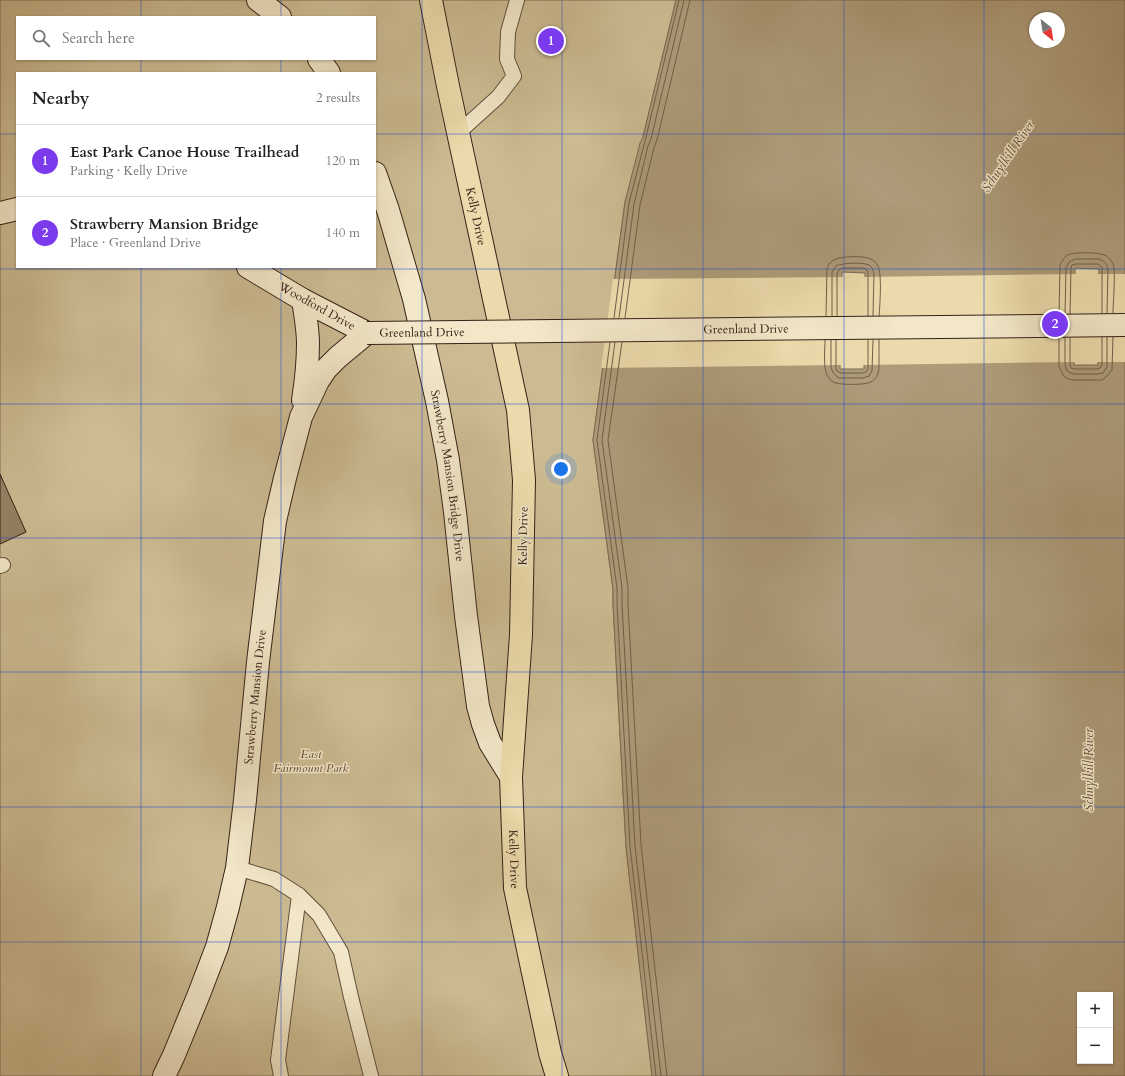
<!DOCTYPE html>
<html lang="en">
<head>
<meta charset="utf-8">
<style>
	body { margin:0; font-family:Cardo,serif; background:#f2f2f2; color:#222 }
	.controls { position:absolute; right:12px; bottom:12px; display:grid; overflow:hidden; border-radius:0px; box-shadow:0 1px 3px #0004 }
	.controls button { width:36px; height:36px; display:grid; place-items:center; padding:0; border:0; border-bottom:1px solid #e0e0e0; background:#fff; color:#222; font:20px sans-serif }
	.compass { position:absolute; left:1029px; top:12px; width:36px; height:36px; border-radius:50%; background:#fff; box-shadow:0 1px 3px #0004; rotate:150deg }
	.you { position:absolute; left:561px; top:469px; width:14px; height:14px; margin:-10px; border:3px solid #fff; border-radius:50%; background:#1a73e8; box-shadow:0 0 0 6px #1a73e833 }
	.badge { display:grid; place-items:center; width:26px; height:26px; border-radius:50%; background:#7c3aed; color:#fff; font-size:13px; font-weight:700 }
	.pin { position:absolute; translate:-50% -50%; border:2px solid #fff; box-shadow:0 1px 4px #0006 }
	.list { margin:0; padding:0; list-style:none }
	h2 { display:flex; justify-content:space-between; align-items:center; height:52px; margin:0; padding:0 16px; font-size:17px }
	h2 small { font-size:13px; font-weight:400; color:#767676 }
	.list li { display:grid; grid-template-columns:26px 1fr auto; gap:12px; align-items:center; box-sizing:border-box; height:72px; padding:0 16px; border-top:1px solid #e0e0e0 }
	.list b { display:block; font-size:15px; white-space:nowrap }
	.list p { margin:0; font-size:13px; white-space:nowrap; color:#767676 }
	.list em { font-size:13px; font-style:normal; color:#767676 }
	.icon { flex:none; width:22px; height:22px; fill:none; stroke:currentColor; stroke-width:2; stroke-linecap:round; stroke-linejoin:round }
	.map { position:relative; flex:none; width:1125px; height:1076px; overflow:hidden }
	.search { position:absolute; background:#fff; box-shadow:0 1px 3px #0004; left:16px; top:16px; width:360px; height:44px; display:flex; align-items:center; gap:10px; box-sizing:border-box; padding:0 14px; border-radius:0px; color:#767676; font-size:15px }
	.panel { position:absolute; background:#fff; box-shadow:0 1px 3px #0004; left:16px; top:72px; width:360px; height:196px; border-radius:0px }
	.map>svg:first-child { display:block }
	.green { fill:#ccbb92; stroke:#806e55; fill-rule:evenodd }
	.water { fill:#ad9b79; stroke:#7d6a52; fill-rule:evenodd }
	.pier { fill:#ebdaab }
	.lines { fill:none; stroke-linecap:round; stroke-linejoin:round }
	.shore { stroke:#715e48; stroke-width:1 }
	.building { fill:#948164; stroke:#352118 }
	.lane-casing { stroke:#624f3d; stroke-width:16 }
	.secondary-casing { stroke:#352118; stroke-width:24 }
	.primary-casing { stroke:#352118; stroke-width:24 }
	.lane { stroke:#f2e7c8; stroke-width:14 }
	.secondary { stroke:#f2e7c8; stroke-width:22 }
	.primary { stroke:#ebdaab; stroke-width:22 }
	.secondary-bridge-casing { stroke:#352118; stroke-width:24; stroke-linecap:butt }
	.secondary-bridge { stroke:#f2e7c8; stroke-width:22 }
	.grid { fill:none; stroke:#1d4ed8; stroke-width:1; stroke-opacity:0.55 }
	.labels { text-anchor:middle; stroke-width:3; stroke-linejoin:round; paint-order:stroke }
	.street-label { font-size:12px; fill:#352118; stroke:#f2e7c8 }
	.park-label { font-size:12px; font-style:italic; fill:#5b4836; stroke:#f2e7c8 }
	.water-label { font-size:13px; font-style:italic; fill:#5f4c3a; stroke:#f2e7c8 }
</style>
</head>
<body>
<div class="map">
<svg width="1125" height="1076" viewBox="0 0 1125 1076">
	<rect width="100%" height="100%" fill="#ebdaab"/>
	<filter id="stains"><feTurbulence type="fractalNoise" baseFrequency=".005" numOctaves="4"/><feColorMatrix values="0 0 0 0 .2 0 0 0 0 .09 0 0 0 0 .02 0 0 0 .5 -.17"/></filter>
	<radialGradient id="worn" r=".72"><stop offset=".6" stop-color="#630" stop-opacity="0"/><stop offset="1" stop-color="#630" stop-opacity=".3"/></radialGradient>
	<path class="green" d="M 0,0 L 676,0 L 643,137 L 625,202 L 593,440 L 613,589 L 613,604 L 626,847 L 652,1076 L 0,1076 ZM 17,17 L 375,17 L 375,59 L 17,59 ZM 17,73 L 375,73 L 375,267 L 17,267 Z"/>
	<path class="water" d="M 676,0 L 1125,0 L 1125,1076 L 652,1076 L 626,847 L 613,604 L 613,589 L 593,440 L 625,202 L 640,143 L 643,137 ZM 1035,18 L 1059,18 L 1059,42 L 1035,42 ZM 1075,268 L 1099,269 L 1098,365 L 1074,365 ZM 842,272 L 865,273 L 864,369 L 840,369 ZM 1080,995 L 1110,995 L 1110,1061 L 1080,1061 Z"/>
	<g class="pier">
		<path d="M 1077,274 L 1076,362 L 862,365 L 863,277 Z"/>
		<path d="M 1097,274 L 1125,274 L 1125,362 L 1096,362 Z"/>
		<path d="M 843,277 L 842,365 L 601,368 L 613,279 Z"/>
	</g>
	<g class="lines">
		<g class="shore">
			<path d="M 1059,314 L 1060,265 C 1062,261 1064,258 1067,255 C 1074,252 1098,252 1104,255 C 1108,256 1111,260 1113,264 C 1116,272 1113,302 1113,313"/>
			<path d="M 1065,314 L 1066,268 L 1069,262 L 1075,259 L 1099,259 C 1104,261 1107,264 1108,269 L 1107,313"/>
			<path d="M 1070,314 L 1071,268 L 1072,265 L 1076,264 L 1098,264 L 1102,267 L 1102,313"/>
			<path d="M 826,316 L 827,269 C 828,265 830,262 834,260 C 840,256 862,256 868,258 C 872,259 876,262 878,266 C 882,274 880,305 879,316"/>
			<path d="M 832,316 L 832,272 L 836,266 C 841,263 863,262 869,265 C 872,267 873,270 874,273 L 873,316"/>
			<path d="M 837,316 L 837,273 L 839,270 L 842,268 L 864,268 L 868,271 L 868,316"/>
			<path d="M 614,318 L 629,203 L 644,145 L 646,137 L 679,0"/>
			<path d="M 619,318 L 634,204 L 648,146 L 651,139 L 684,0"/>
			<path d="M 625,318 L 640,205 L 654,148 L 657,140 L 690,0"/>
			<path d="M 1059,338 L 1059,366 L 1063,375 L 1066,378 L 1072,380 L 1102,380 L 1106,377 L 1112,370 L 1113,337"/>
			<path d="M 1065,338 L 1065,365 L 1067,371 L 1073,374 L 1097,374 L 1103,373 L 1107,367 L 1107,337"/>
			<path d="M 1070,338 L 1070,364 L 1071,368 L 1075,369 L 1097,369 L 1100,368 L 1102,365 L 1102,337"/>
			<path d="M 825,340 C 825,349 823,367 827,375 C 829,379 832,382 836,383 C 843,385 865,385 871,382 C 876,379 878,375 879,369 L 879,340"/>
			<path d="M 831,340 L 831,368 L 834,374 L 839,378 L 863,378 L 869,376 L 872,371 L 873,340"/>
			<path d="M 836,340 L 836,368 L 837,371 L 841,373 L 863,373 L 866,372 L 868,369 L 868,340"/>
			<path d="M 610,342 L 597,440 L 617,588 L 617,604 L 630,846 L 656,1076"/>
			<path d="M 615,342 L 602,440 L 622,588 L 622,604 L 635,846 L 661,1076"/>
			<path d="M 622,342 L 608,440 L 628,588 L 628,604 L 641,845 L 667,1076"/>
		</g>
	</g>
	<path class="building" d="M 0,474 L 26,532 L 0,544 Z"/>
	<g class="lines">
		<defs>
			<g id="lane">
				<path d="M 458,133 L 498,97 L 514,76 L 507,59 L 508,32 L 517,0"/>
				<path d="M 0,566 L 3,565"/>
				<path d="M 237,868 L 274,879 L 299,895 L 319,915 L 341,952 L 351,997 L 371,1076"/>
				<path d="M 281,1076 L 278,1060 L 299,895"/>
			</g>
			<g id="secondary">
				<path d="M 258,0 L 280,17"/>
				<path d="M 319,59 L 329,73"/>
				<path id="s1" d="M 375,173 L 388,210 L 414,299 L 437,401 L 448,460 L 455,512 L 466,616 L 478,706 L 483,724 L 490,743 L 511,777"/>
				<path d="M 0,213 L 17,209"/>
				<path d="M 303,300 C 305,314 308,329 308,343 C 308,362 306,381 303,400"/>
				<path id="s2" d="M 164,1076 L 174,1055 L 199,994 L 217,947 L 228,907 L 237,868 L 245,800 L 258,662 L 275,521 L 285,478 L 301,417 L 318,381 L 326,369 L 338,357 L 367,333 L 303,300 L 248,267"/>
			</g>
			<g id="primary">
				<path id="s3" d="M 431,0 L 448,86 L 518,410 L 524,480 L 521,635 L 511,777 L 515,888 L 550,1053 L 557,1076"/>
			</g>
		</defs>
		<use href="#lane" class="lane-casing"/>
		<use href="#secondary" class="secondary-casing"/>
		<use href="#primary" class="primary-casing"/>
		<use href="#lane" class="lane"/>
		<use href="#secondary" class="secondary"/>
		<use href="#primary" class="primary"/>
		<defs>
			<g id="secondary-bridge">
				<path id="s4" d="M 367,333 L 1125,325"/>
			</g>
		</defs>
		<use href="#secondary-bridge" class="secondary-bridge-casing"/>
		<use href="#secondary-bridge" class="secondary-bridge"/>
	</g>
	<path class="grid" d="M 141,0 L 141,17M 281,0 L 281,17M 422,0 L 422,1076M 562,0 L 562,1076M 703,0 L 703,1076M 844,0 L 844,1076M 984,0 L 984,1076M 141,59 L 141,73M 281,59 L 281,73M 0,134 L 17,134M 375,134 L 1125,134M 141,267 L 141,1076M 281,267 L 281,1076M 0,269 L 1125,269M 0,404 L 1125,404M 0,538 L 1125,538M 0,672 L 1125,672M 0,807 L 1125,807M 0,942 L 1125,942"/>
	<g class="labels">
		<g class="street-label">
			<text dy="4" stroke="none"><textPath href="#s3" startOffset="221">Kelly Drive</textPath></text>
			<text transform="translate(317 306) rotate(29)" y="4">Woodford Drive</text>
			<text dy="4" stroke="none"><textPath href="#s4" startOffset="379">Greenland Drive</textPath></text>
			<text dy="4" stroke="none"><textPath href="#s4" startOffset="55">Greenland Drive</textPath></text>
			<text dy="4" stroke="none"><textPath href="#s1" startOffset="312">Strawberry Mansion Bridge Drive</textPath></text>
			<text transform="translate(523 536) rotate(-89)" y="4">Kelly Drive</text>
			<text dy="4" stroke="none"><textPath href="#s2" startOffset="393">Strawberry Mansion Drive</textPath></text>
			<text dy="4" stroke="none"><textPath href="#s3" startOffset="869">Kelly Drive</textPath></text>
		</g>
		<g class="park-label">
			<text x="311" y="758">East<tspan x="311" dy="14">Fairmount Park</tspan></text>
		</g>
		<g class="water-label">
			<text transform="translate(1007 156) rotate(-56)" y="5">Schuylkill River</text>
			<text transform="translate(1088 770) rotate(-90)" y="5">Schuylkill River</text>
		</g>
	</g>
	<rect width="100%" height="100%" filter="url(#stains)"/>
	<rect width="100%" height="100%" fill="url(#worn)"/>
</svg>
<div class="controls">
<button>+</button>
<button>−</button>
</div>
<svg class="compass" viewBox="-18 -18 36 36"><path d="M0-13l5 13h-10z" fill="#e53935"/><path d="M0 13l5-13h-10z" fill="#767676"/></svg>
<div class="you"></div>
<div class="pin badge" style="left:551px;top:41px">1</div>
<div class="pin badge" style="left:1055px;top:324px">2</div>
<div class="search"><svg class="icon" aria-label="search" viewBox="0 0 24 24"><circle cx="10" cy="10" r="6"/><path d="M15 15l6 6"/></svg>Search here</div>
<section class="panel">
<h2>Nearby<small>2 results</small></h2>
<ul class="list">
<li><span class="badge">1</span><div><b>East Park Canoe House Trailhead</b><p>Parking · Kelly Drive</p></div><em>120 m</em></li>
<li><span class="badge">2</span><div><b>Strawberry Mansion Bridge</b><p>Place · Greenland Drive</p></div><em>140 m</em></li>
</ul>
</section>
</div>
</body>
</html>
